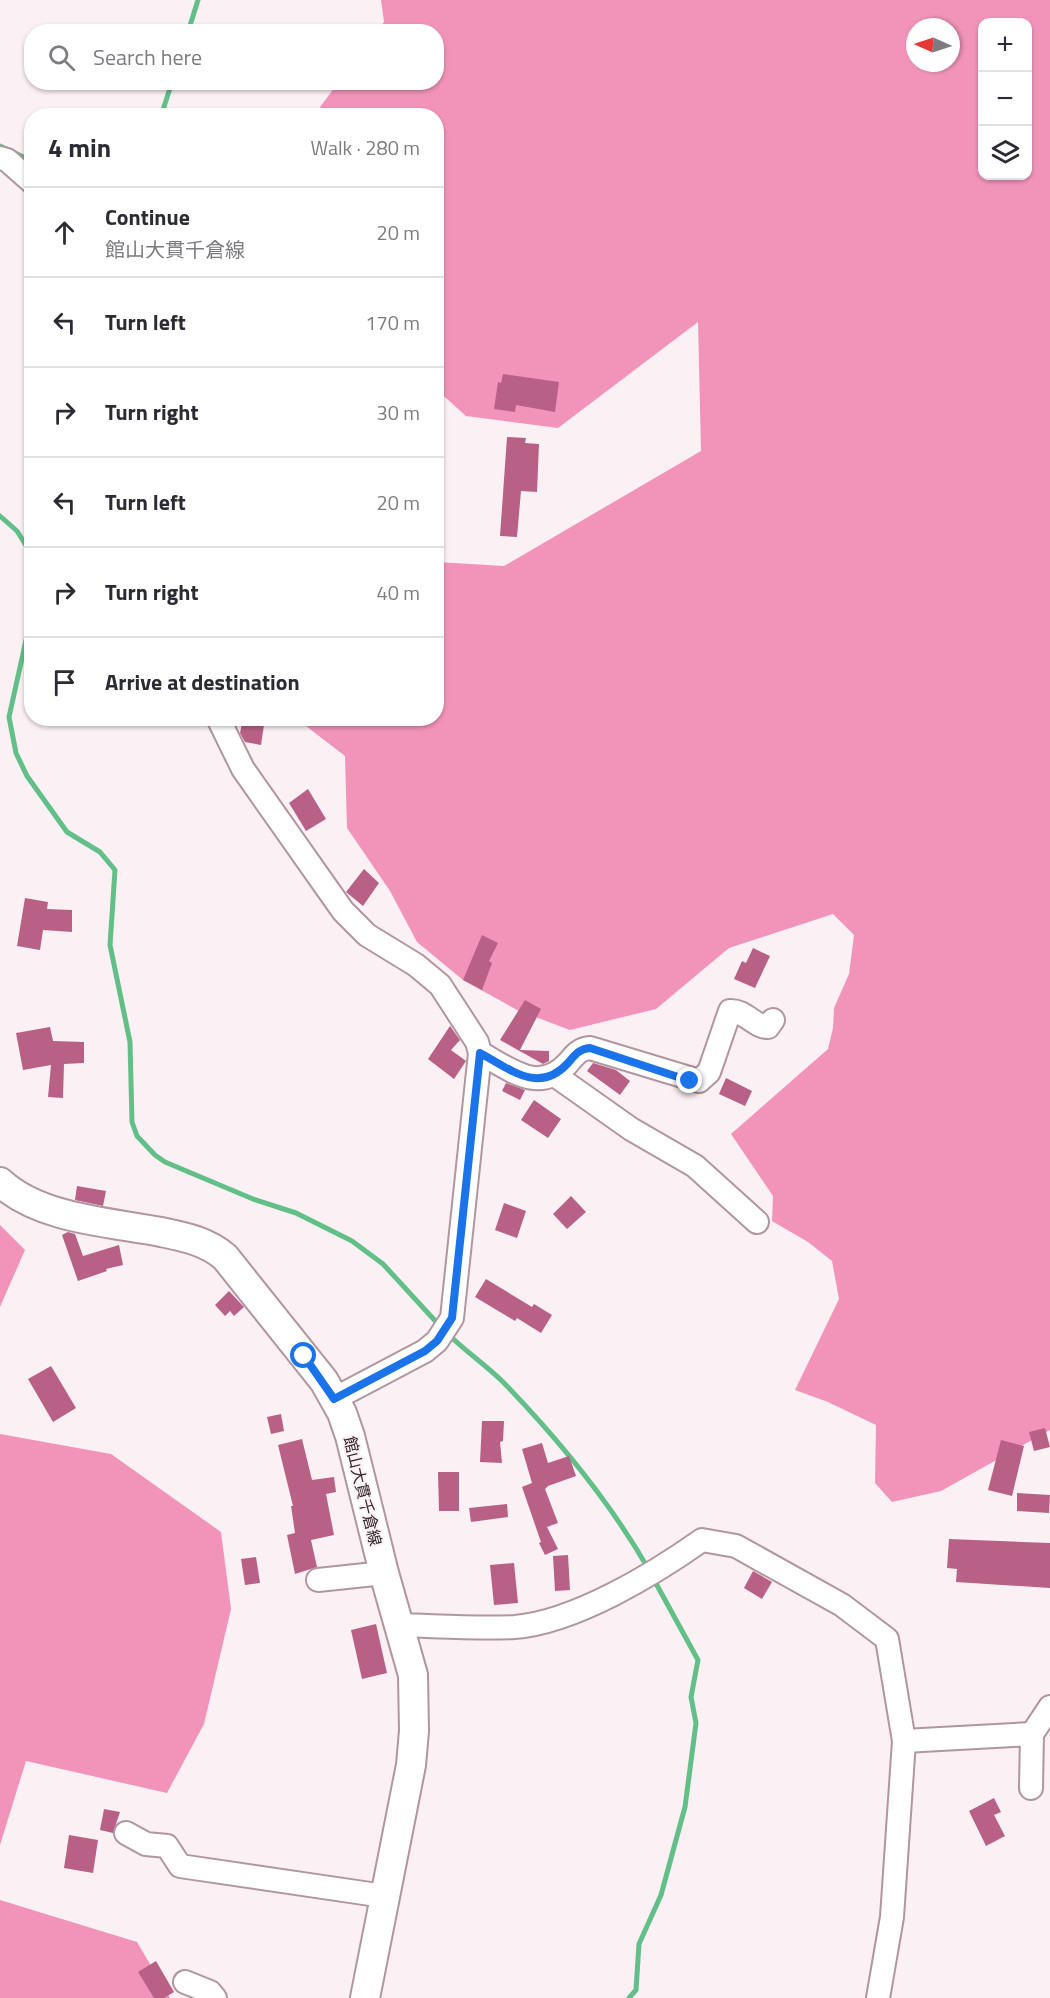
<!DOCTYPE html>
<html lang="en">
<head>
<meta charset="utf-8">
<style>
	body { margin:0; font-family:"Titillium Web","Noto Sans JP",sans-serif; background:#f2f2f3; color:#2b2b33 }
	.controls { position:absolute; right:18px; top:18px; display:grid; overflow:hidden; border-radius:12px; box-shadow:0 2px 4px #0004 }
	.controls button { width:54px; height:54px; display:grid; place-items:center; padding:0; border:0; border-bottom:2px solid #e1e1e2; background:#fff; color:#2b2b33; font:30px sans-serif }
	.compass { position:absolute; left:906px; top:18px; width:54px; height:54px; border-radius:50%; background:#fff; box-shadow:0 2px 4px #0004; rotate:273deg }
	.stop { position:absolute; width:18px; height:18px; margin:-14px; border:4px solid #1a73e8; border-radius:50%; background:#fff }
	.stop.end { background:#1a73e8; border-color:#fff; box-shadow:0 2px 6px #0008 }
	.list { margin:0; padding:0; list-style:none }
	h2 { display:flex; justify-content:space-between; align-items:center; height:78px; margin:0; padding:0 24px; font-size:26px }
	h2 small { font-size:20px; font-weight:400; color:#7c7c81 }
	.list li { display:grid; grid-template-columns:39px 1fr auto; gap:18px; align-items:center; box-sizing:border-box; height:90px; padding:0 24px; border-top:2px solid #e1e1e2 }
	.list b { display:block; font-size:22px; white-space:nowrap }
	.list p { margin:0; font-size:20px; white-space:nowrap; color:#7c7c81 }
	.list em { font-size:20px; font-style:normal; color:#7c7c81 }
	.icon { flex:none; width:33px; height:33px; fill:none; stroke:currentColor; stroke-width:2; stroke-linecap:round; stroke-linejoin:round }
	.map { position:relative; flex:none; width:1050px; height:1998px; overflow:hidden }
	.search { position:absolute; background:#fff; box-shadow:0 2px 4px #0004; left:24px; top:24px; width:420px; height:66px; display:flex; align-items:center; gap:15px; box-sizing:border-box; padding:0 21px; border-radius:24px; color:#7c7c81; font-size:22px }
	.panel { position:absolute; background:#fff; box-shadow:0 2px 4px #0004; left:24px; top:108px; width:420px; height:618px; border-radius:24px }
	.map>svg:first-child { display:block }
	.forest { fill:#f294ba; fill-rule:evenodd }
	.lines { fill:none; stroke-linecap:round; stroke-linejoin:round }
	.stream { stroke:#62bf88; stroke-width:5 }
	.building { fill:#b86085 }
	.minor-casing { stroke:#b196a0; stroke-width:26 }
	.major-casing { stroke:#b196a0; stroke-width:32 }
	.minor { stroke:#fff; stroke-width:22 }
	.major { stroke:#fff; stroke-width:28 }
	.route { stroke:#1a73e8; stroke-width:8 }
	.labels { text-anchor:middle; stroke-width:4.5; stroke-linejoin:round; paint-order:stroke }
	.street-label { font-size:16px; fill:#31262a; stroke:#fbf0f4 }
</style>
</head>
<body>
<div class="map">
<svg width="1050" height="1998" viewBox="0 0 1050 1998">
	<rect width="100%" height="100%" fill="#fbf0f4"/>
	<g class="forest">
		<path d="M 381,0 L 1050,0 L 1050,1430 L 941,1491 L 892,1502 L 875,1483 L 876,1425 L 828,1402 L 795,1390 L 839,1299 L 832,1261 L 808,1242 L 772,1221 L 773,1196 L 731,1134 L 828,1049 L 833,1028 L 834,1008 L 849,974 L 854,935 L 833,914 L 729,948 L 656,1009 L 570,1030 L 517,1010 L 463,980 L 417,942 L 390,891 L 347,828 L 345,756 L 306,726 L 307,719 L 436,718 L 437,562 L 504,566 L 701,451 L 698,322 L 558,428 L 466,416 L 437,390 L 436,116 L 325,115 L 320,107 L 338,83 L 436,82 L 436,32 L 377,31 L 384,22 ZM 982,22 L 1028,22 L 1028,176 L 982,176 ZM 915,27 L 951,27 L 951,63 L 915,63 Z"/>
		<path d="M 0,1225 L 25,1250 L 0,1307 Z"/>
		<path d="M 0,1434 L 111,1454 L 221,1532 L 231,1609 L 204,1724 L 167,1793 L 26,1761 L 0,1845 Z"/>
		<path d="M 0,1900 L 137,1942 L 170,1998 L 0,1998 Z"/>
	</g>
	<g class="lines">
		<g class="stream">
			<path d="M 188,32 L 198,0"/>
			<path d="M 161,116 L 172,82"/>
			<path d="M 0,146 L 32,161"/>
			<path d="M 0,516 L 17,531 L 32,555"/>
			<path d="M 32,613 L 9,717 L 16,753 L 27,776 L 67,832 L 100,852 L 115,870 L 110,945 L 130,1042 L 132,1122 L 137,1136 L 155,1155 L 165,1162 L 253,1199 L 296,1213 L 352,1241 L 383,1264 L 439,1325"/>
			<path d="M 448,1334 C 465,1351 486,1365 503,1382 C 559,1440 609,1500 649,1570"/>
			<path d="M 629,1998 L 636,1990 L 639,1944 L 661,1895 L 685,1807 L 696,1723 L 691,1697 L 698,1660 L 653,1578"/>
		</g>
	</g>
	<g class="building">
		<path d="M 503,374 L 559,382 L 555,412 L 516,405 L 515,412 L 494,409 L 498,382 L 501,383 Z"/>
		<path d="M 507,437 L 526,438 L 525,443 L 539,444 L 537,492 L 521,491 L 517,537 L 500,536 Z"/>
		<path d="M 243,718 L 265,718 L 261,745 L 245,742 L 240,733 Z"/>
		<path d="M 308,789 L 326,819 L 306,831 L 289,803 Z"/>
		<path d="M 364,869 L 379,883 L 363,906 L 346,892 Z"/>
		<path d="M 25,898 L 48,902 L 47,909 L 72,910 L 72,932 L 43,930 L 40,950 L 17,946 Z"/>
		<path d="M 482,935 L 498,943 L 489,961 L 492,963 L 482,990 L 463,980 Z"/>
		<path d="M 753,948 L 770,956 L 755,988 L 734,979 L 742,961 L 746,963 Z"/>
		<path d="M 525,1000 L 541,1009 L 520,1050 L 549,1051 L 549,1061 L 543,1064 L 500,1040 Z"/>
		<path d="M 450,1026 L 460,1040 L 451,1050 L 466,1061 L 454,1079 L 428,1059 Z"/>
		<path d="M 50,1027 L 53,1041 L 84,1042 L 84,1063 L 64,1064 L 63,1098 L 48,1097 L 51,1065 L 23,1070 L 16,1033 Z"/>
		<path d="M 593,1063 L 616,1070 L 630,1081 L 620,1095 L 587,1071 Z"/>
		<path d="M 726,1078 L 752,1091 L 745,1106 L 719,1094 Z"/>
		<path d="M 506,1083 L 525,1090 L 520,1100 L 502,1091 Z"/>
		<path d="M 534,1100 L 561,1119 L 548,1138 L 521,1120 Z"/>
		<path d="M 77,1186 L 106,1191 L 103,1206 L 75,1200 Z"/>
		<path d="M 571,1196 L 586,1212 L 567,1229 L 553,1214 Z"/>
		<path d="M 504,1203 L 526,1211 L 517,1238 L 495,1230 Z"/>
		<path d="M 68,1232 L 75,1234 L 83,1256 L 119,1245 L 123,1265 L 106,1269 L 107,1271 L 78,1281 L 62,1235 Z"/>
		<path d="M 486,1279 L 532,1307 L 534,1304 L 552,1315 L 541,1333 L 517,1318 L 515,1321 L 475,1297 Z"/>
		<path d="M 229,1291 L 244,1307 L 234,1316 L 230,1311 L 225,1316 L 215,1305 Z"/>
		<path d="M 51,1366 L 76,1408 L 53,1422 L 28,1379 Z"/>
		<path d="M 281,1414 L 284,1431 L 271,1434 L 267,1417 Z"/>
		<path d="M 482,1421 L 504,1421 L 503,1441 L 500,1442 L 502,1463 L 480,1462 Z"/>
		<path d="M 1045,1428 L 1050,1447 L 1034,1451 L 1029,1432 Z"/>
		<path d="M 302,1439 L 312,1480 L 334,1477 L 336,1492 L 326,1494 L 334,1535 L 311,1540 L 317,1567 L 295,1574 L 287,1535 L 295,1533 L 291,1506 L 293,1506 L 278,1445 Z"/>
		<path d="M 1001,1440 L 1024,1446 L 1012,1496 L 988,1490 Z"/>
		<path d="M 542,1443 L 548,1463 L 569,1456 L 576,1476 L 548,1486 L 545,1489 L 558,1523 L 547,1527 L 558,1549 L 545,1555 L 539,1543 L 541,1542 L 522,1487 L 532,1483 L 522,1449 Z"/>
		<path d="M 438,1472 L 459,1472 L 459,1511 L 439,1511 Z"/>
		<path d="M 1017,1493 L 1050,1495 L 1049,1513 L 1017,1511 Z"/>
		<path d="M 507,1504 L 508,1517 L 471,1522 L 469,1508 Z"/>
		<path d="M 949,1539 L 1050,1543 L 1050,1588 L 956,1582 L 957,1569 L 947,1568 Z"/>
		<path d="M 568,1555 L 570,1590 L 555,1591 L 553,1556 Z"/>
		<path d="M 256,1557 L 260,1583 L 245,1585 L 241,1559 Z"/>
		<path d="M 514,1563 L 518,1603 L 494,1605 L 490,1565 Z"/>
		<path d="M 753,1571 L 772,1582 L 762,1599 L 744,1588 Z"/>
		<path d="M 376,1624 L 387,1673 L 362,1679 L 351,1630 Z"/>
		<path d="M 994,1798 L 1001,1812 L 994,1815 L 1005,1836 L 986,1846 L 969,1811 Z"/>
		<path d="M 104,1809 L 120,1812 L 113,1833 L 100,1830 Z"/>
		<path d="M 69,1835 L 98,1840 L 93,1873 L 64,1868 Z"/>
		<path d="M 156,1961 L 174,1992 L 164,1998 L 154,1998 L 138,1972 Z"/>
	</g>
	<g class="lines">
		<defs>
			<g id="minor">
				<path d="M 0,158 L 7,160 L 32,182"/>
				<path d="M 218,718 L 243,769 L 343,911 L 367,935 L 416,965 L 440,985 L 477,1042 L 480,1053 L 452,1318 L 437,1341 L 425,1351 L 334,1399"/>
				<path d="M 480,1053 C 510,1069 539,1095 568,1063 C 575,1055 579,1049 590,1048 L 699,1081 L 709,1072 L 730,1011 C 745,1010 754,1027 768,1027 L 773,1020"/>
				<path d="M 556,1076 L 631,1129 L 695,1166 L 757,1222"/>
				<path d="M 318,1580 L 384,1573"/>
				<path d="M 400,1625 C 438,1626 477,1629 515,1627 C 575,1622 654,1574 702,1540 L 736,1546 L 842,1605 L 887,1639 L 904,1741 L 892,1917 L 878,1998"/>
				<path d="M 904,1741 L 1032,1734"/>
				<path d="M 1031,1788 L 1032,1734 L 1050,1707"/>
				<path d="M 126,1833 L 146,1844 L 167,1846 L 180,1866 L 384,1896"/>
				<path d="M 185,1982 L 210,1992 L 215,1998"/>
			</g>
			<path id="major" d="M 0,1182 C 40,1219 109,1222 161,1232 C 185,1237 206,1241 225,1257 L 324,1381 L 342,1413 L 350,1436 L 384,1573 L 413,1675 L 414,1731 L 411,1765 L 365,1998"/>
		</defs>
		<use href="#minor" class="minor-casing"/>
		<use href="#major" class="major-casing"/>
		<use href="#minor" class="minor"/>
		<use href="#major" class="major"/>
	</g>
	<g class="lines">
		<path class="route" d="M 304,1356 L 334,1399 L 425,1351 L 437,1341 L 452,1318 L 480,1053 C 510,1069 539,1095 568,1063 C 575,1055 579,1049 590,1048 L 690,1081"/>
	</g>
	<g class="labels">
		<g class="street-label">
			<text transform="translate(363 1491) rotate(76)" y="6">館山大貫千倉線</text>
		</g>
	</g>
</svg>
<div class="controls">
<button>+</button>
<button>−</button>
<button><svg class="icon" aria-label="layers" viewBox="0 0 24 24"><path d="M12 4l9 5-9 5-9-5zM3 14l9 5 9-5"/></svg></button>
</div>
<svg class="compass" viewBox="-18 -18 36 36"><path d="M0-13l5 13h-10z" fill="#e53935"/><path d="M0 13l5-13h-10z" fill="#7c7c81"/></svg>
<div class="stop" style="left:304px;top:1356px"></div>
<div class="stop end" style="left:690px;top:1081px"></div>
<div class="search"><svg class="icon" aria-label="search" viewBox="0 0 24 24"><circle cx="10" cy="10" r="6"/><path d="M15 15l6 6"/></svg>Search here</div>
<section class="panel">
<h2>4 min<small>Walk · 280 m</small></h2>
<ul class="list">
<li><svg class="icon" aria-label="ahead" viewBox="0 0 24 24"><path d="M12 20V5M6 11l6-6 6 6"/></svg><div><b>Continue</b><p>館山大貫千倉線</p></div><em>20 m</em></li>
<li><svg class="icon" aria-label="left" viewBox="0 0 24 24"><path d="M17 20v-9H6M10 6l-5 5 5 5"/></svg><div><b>Turn left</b></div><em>170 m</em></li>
<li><svg class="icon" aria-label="right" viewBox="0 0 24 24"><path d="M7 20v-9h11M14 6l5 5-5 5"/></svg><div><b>Turn right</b></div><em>30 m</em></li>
<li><svg class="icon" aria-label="left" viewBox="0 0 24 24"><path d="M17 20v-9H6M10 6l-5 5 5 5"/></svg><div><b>Turn left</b></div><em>20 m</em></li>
<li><svg class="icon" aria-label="right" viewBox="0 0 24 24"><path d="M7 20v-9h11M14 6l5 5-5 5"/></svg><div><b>Turn right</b></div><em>40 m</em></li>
<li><svg class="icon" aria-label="arrive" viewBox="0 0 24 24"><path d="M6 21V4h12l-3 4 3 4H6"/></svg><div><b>Arrive at destination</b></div></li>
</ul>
</section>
</div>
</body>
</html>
